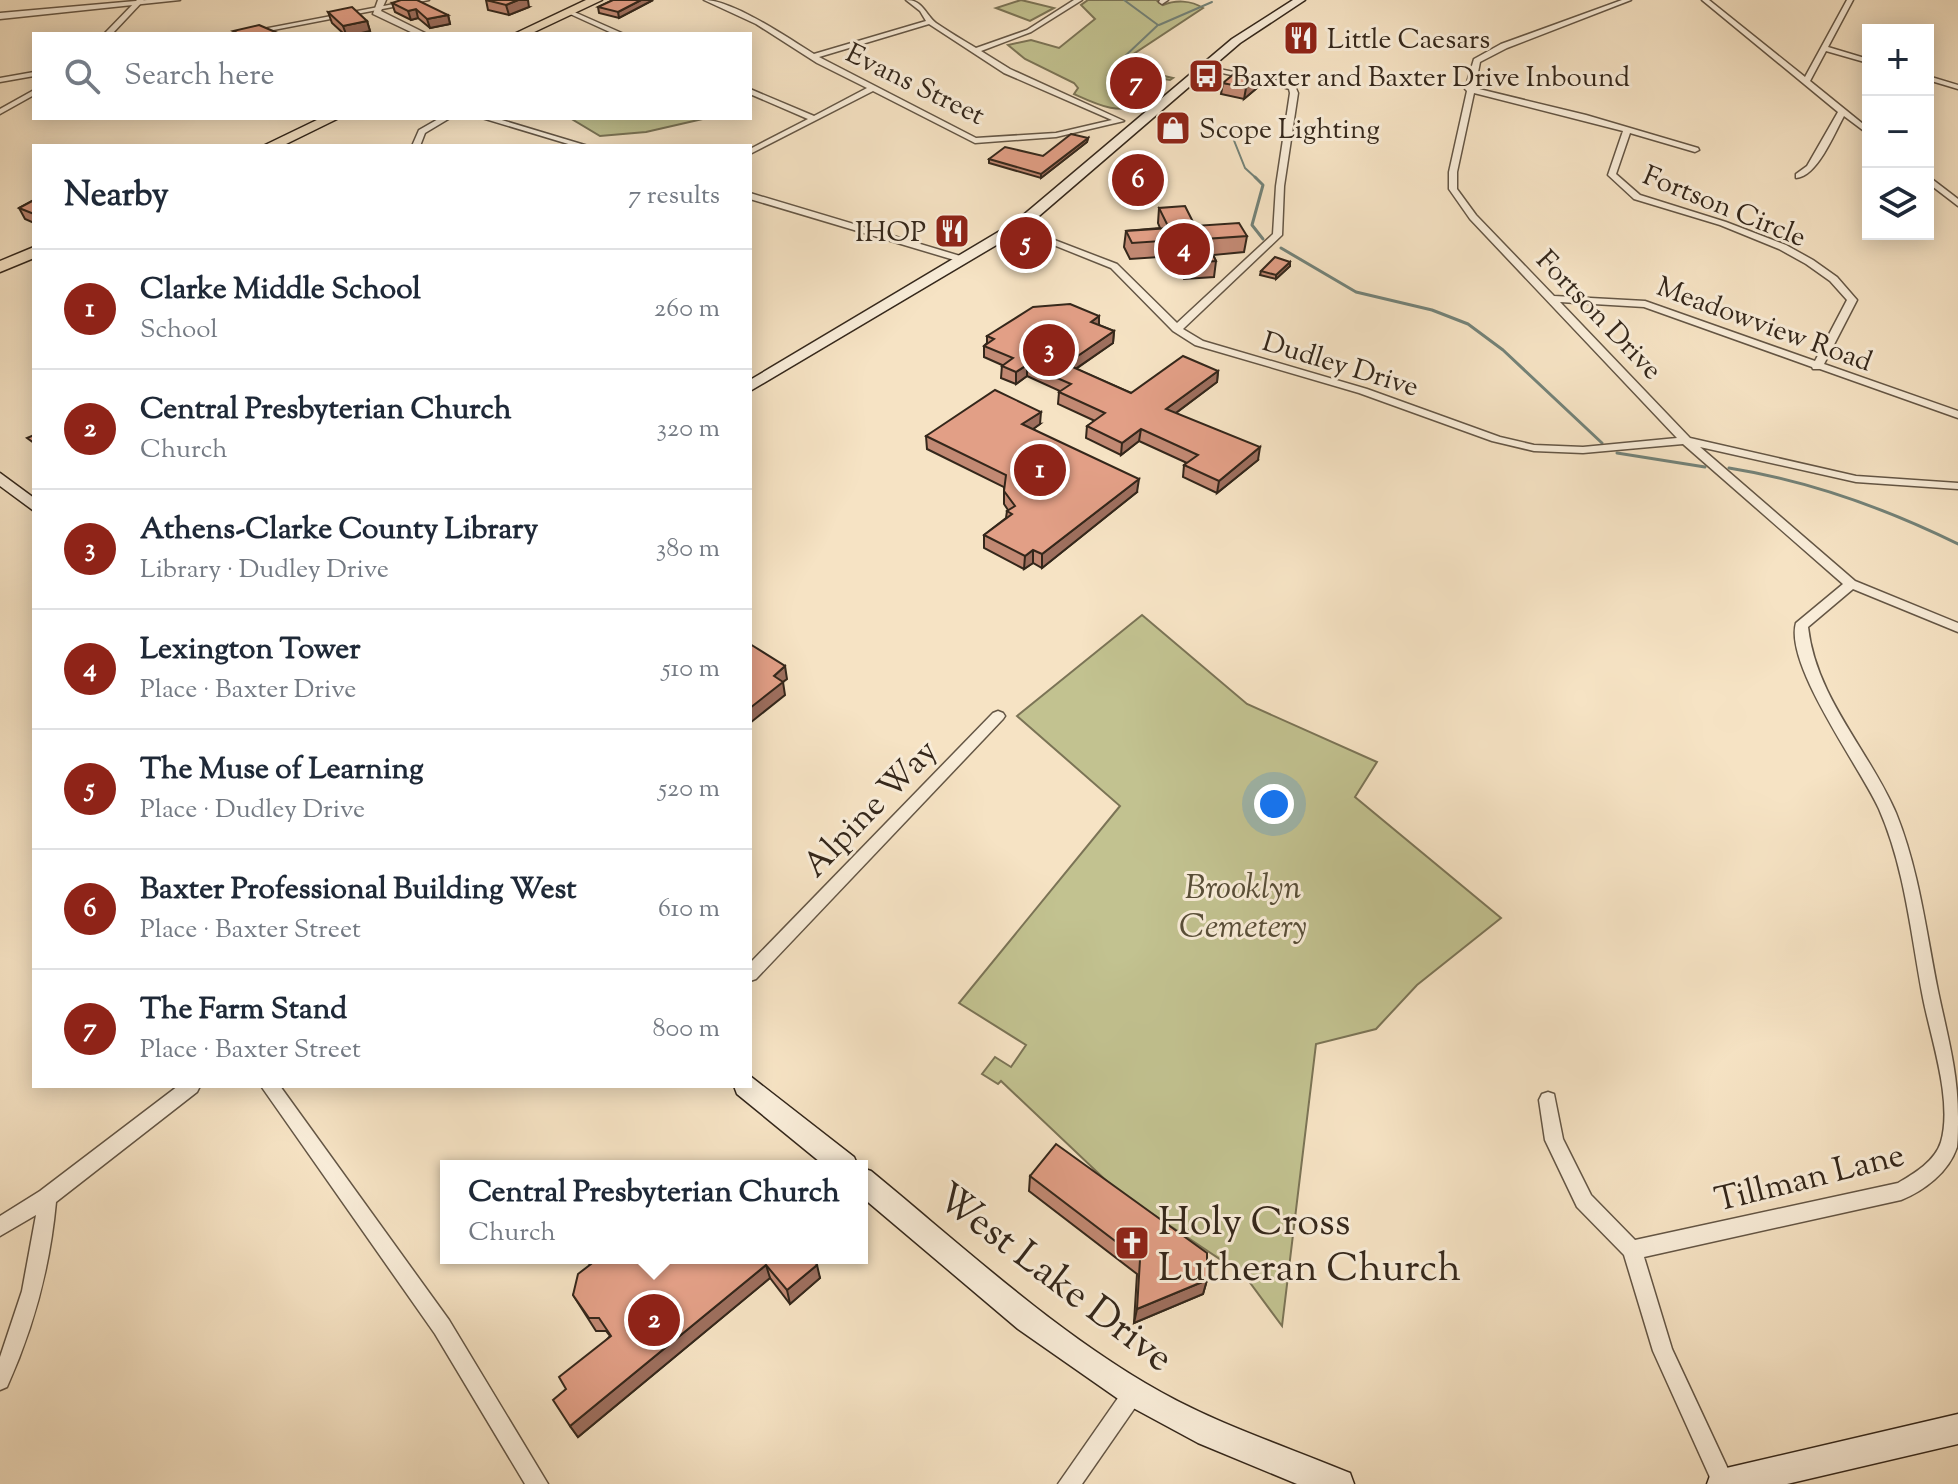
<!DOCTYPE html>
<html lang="en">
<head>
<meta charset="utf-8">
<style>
	body { margin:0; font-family:"Sorts Mill Goudy",serif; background:#f6f6f7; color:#1f2937 }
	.controls { position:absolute; right:24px; top:24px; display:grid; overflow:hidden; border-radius:0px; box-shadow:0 4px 20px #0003 }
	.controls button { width:72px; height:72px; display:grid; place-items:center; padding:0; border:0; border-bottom:2px solid #e0e1e3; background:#fff; color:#1f2937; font:40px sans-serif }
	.you { position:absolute; left:1274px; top:804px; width:28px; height:28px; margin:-20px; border:6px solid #fff; border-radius:50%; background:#1a73e8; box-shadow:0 0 0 12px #1a73e833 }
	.badge { display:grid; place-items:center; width:52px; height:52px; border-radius:50%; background:#8f2418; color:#fff; font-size:26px; font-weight:700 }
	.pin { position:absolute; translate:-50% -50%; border:4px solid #fff; box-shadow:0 2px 8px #0006 }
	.popup { position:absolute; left:440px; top:1160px; width:428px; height:104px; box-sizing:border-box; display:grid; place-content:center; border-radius:0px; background:#fff; filter:drop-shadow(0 2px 6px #0005); font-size:26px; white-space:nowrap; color:#747a83 }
	.popup b { font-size:30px; color:#1f2937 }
	.popup::after { content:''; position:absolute; left:50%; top:100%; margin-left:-16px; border:16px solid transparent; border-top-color:#fff }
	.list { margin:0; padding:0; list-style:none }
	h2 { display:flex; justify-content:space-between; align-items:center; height:104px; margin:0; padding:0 32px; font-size:34px }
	h2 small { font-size:26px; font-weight:400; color:#747a83 }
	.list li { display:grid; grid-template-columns:52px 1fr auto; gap:24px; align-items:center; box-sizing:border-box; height:120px; padding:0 32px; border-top:2px solid #e0e1e3 }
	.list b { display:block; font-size:30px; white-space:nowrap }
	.list p { margin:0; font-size:26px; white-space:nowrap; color:#747a83 }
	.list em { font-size:26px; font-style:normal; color:#747a83 }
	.icon { flex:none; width:44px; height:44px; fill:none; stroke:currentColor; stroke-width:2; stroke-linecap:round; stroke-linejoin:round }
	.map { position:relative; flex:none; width:1958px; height:1484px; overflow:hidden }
	.search { position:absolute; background:#fff; box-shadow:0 4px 20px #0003; left:32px; top:32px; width:720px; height:88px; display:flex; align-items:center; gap:20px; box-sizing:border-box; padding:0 28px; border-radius:0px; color:#747a83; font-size:30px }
	.panel { position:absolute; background:#fff; box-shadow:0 4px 20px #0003; left:32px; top:144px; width:720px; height:944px; border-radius:0px }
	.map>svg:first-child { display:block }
	.green { fill:#c2c290; stroke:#7b7456; stroke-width:2 }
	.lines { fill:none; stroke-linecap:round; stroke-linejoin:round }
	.stream-far1 { stroke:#738278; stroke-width:2 }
	.stream { stroke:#738278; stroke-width:3 }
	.minor-casing { stroke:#645645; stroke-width:3 }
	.tertiary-casing { stroke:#645645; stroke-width:3 }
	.secondary-casing { stroke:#34271b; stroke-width:3 }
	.primary-casing { stroke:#34271b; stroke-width:3 }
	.minor { fill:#f9edd9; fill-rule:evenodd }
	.tertiary { fill:#f9edd9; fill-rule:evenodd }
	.secondary { fill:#f9edd9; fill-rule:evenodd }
	.primary { fill:#f6e3c4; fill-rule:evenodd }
	.wall { fill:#c28973; stroke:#34271b; stroke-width:2 }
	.shaded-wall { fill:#9e6f5e; stroke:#34271b; stroke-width:2 }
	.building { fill:#e29f86; stroke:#34271b; stroke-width:2 }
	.labels { text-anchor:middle; stroke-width:6; stroke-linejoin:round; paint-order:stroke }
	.far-poi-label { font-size:28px; fill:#34271b; stroke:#f9edd9; text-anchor:start }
	.far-street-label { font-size:28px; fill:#34271b; stroke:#f9edd9 }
	.street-label { font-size:34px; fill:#34271b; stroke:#f9edd9 }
	.park-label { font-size:34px; font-style:italic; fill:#584e38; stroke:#f9edd9 }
	.near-poi-label { font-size:40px; fill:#34271b; stroke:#f9edd9; text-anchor:start }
	.near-street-label { font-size:40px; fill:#34271b; stroke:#f9edd9 }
</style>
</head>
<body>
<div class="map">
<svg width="1958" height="1484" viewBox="0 0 1958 1484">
	<rect width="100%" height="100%" fill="#f6e3c4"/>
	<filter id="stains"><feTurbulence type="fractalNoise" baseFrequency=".0025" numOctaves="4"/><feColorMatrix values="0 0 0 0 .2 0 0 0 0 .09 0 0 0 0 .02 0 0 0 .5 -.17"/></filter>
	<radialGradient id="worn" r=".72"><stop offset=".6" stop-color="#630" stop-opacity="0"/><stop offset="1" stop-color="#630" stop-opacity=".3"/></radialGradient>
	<g class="green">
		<path d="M 1021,0 L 1054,8 L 1030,21 L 996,8 Z"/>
		<path d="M 1088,0 L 1156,0 L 1163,5 C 1175,0 1191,0 1203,8 L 1129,57 L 1136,65 L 1133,69 L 1173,78 L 1170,80 L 1113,71 L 1112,81 L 1143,95 L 1143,102 C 1122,117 1096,104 1074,94 L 1078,88 L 1074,83 L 1025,59 L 1008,45 L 1031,40 L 1059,48 L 1095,19 L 1081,5 Z"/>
		<path d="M 570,118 L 707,118 L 646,132 L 600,136 Z"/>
		<path d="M 1142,615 L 1247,704 L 1377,762 L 1355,797 L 1501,918 L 1417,985 L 1376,1029 L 1316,1044 L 1282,1326 L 1245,1276 L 1115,1189 L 1001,1081 L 998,1084 L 982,1074 L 995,1057 L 1011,1067 L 1026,1045 L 959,1003 L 1120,806 L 1017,716 Z"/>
	</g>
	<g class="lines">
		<g class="stream-far1">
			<path d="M 1124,0 L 1158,25"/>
			<path d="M 1159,25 L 1212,2"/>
			<path d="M 1135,75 L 1121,65 L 1123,58 L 1158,25"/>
			<path d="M 1233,138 L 1245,168 L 1257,179"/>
		</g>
		<g class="stream">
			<path d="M 1255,177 L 1263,185 L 1252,225 L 1263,239"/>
			<path d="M 1281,248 L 1356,292 L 1432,310 L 1468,324 L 1503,350 L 1602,443"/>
			<path d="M 1617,453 L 1705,467"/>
			<path d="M 1729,468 C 1810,481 1885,508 1958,544"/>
		</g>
		<defs>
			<g id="minor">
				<path d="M 137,0 L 144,0 L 112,34 L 104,34 Z"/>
				<path d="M 415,0 L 429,0 L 253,34 L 237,34 Z"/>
				<path d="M 704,0 C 733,0 788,38 814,54 L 926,21 L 920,11 L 906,0 C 923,0 925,14 936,23 C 949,32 963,40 976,48 L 1027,30 L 1074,0 L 1082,0 L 1031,32 L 981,51 L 1010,69 L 1124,121 L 1056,137 L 975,143 L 873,91 L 750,154 L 750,149 L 808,119 L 750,94 L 750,89 L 814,116 L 867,88 L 817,63 L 756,24 ZM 929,24 L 1004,73 L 1112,120 L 1056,133 L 976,138 L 819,57 Z"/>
				<path d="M 1160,0 L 1168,0 L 1162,4 L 1159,2 Z"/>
				<path d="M 1622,0 L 1631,0 L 1507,48 L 1480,62 L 1475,88 L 1586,115 L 1698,148 L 1699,150 L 1695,152 L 1630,133 L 1616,174 L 1640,195 L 1726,222 L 1786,245 L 1813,260 L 1837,277 L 1857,300 L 1824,364 L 1958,411 L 1958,418 L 1820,369 L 1813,369 L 1812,367 L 1644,307 L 1560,302 L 1690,438 L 1856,476 L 1958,483 L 1958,489 L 1856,482 L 1700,447 L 1855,581 L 1958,623 L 1958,632 L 1853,589 L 1808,627 C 1816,698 1869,750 1896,813 C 1919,870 1926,931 1938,991 C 1947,1034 1958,1072 1958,1117 C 1958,1126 1958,1138 1957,1147 C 1949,1172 1924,1191 1901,1200 L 1644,1257 L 1672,1349 L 1735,1484 L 1713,1484 L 1653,1351 L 1624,1255 L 1577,1207 L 1545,1140 L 1539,1100 L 1542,1094 L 1548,1092 L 1554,1094 L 1563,1139 L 1591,1195 L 1635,1240 L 1898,1183 C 1915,1173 1935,1161 1941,1142 C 1953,1101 1931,1039 1923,998 C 1911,935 1905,868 1879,809 C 1860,767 1784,665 1796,623 L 1843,584 L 1683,444 L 1583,453 L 1534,451 L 1492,441 L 1359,393 L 1195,345 L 1173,331 L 1111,268 L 1011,228 L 1018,226 L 1117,264 L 1177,323 L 1273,234 L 1276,186 L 1290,93 L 1289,89 L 1280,86 L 1200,68 L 1204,66 L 1285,82 L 1295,86 L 1298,93 L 1284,186 L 1282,235 L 1183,329 L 1203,341 L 1367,389 L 1500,437 L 1534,445 L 1583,447 L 1677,438 L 1470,219 L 1449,189 L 1449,172 L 1467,91 L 1465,89 L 1474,59 L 1501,44 ZM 1474,93 L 1623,131 L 1608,175 L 1634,199 L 1720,225 L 1779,249 L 1806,264 L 1830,281 L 1847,300 L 1815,361 L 1645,301 L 1554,296 L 1476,215 L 1457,189 L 1457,172 Z"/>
				<path d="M 1702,0 L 1709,0 L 1805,77 L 1847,0 L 1853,0 L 1828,47 L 1868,59 L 1868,63 L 1826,51 L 1810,81 L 1868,128 L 1868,134 L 1844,116 C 1834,134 1817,177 1796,178 L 1796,174 L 1807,166 L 1838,112 Z"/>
				<path d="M 568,11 L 572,11 L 624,34 L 614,34 L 568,13 Z"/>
				<path d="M 34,72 L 34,76 L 0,82 L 0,78 Z"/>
				<path d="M 1928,76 L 1958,85 L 1958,89 L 1928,80 Z"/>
				<path d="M 34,90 L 34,95 L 0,114 L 0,109 Z"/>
				<path d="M 440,118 L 450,118 L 425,133 L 420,146 L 412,146 L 419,130 Z"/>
				<path d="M 482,118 L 495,118 L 588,146 L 575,146 Z"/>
				<path d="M 1928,176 L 1958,199 L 1958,206 L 1928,183 Z"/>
				<path d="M 750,193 L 967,258 L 969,260 L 961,262 L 750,199 Z"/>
				<path d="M 998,711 L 1003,713 L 1005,716 L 1003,719 L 756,979 L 750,981 L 750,963 L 993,713 Z"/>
				<path d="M 178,1086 L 200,1086 L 197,1092 L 56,1202 C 50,1267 34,1327 7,1387 L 0,1390 L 0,1357 L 22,1291 L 36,1215 L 0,1236 L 0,1216 L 40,1191 Z"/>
				<path d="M 261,1086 L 280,1086 L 449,1320 L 548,1484 L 525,1484 L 435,1334 Z"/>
				<path d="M 1134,1382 L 1141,1385 L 1144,1392 L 1141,1399 L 1082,1484 L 1058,1484 L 1127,1385 Z"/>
			</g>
			<g id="tertiary">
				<path d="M 147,0 L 180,0 L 0,19 L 0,13 Z"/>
				<path d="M 378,0 L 386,0 L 381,11 L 427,34 L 415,34 L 373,14 Z"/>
			</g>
			<g id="secondary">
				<path d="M 1293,0 L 1305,0 L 1240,43 L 1025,228 L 750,391 L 750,380 L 1015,222 L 1232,39 Z"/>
				<path d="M 0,473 L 34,498 L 34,511 L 0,486 Z"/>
				<path d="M 750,1076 L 854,1157 L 858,1166 L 825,1166 L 737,1094 L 734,1086 L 750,1086 Z"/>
				<path d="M 862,1168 L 871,1171 C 960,1244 1046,1324 1145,1383 C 1210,1422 1280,1444 1350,1473 L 1354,1484 L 1297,1484 L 1198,1443 L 1124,1403 L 1018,1329 L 862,1197 Z"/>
				<path d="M 1958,1414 L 1958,1444 L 1787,1484 L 1707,1484 L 1711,1473 L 1722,1469 Z"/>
			</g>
			<g id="primary">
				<path d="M 586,0 L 602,0 L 530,34 L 514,34 Z"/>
				<path d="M 321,118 L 339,118 L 282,146 L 263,146 Z"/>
				<path d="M 34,247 L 34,258 L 0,272 L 0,261 Z"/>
			</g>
		</defs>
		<use href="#minor" class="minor-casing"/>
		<use href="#tertiary" class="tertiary-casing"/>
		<use href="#secondary" class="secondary-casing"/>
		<use href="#primary" class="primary-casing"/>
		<use href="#minor" class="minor"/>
		<use href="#tertiary" class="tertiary"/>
		<use href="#secondary" class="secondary"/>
		<use href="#primary" class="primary"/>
	</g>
	<g class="wall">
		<path d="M 486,0 L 529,7 L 509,15 L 488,10 Z"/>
		<path d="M 613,0 L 653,0 L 619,18 L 599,13 L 598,7 Z"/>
		<path d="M 392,3 L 448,15 L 450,24 L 430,28 L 418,18 L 411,20 L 395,12 Z"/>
		<path d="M 328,12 L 367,21 L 370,31 L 357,34 L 344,34 L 332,23 Z"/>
		<path d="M 1223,83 L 1257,88 L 1244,99 L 1221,94 Z"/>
		<path d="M 1088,138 L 1087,142 L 1041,178 L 989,163 L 989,159 L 1043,156 Z"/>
		<path d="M 34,200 L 34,223 L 25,219 L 19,208 Z"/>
		<path d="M 1159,208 L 1195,226 L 1247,236 L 1244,252 L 1213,255 L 1216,261 L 1214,277 L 1184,279 L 1174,256 L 1130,259 L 1124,247 L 1126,231 L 1160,228 L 1158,223 Z"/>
		<path d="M 1290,262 L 1290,266 L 1276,279 L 1260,275 L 1261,271 Z"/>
		<path d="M 1099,325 L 1114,331 L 1113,343 L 1076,369 L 1131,393 L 1218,371 L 1217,382 L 1176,413 L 1258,460 L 1217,493 L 1183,477 L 1184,465 L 1187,463 L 1139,441 L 1121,455 L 1086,438 L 1087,426 L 1095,421 L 1058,404 L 1059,392 L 1060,391 L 1027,376 L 1016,384 L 1001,378 L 1002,365 L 984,357 L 984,346 L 987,343 L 987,336 Z"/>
		<path d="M 1040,424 L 1033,429 L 1137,492 L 1042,568 L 1033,563 L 1024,569 L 984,548 L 984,535 L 1006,518 L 1007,511 L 1008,510 L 1004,504 L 1004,487 L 927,449 L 926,436 Z"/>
		<path d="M 1030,1176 L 1207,1280 L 1203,1294 L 1134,1323 L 1137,1274 L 1029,1191 Z"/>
		<path d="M 585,1258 L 812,1258 L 820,1278 L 790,1304 L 770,1278 L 578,1437 L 570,1426 L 566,1389 L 610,1336 L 606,1331 L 596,1331 L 573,1295 L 590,1265 Z"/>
	</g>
	<g class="shaded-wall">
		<path d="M 518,0 L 528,0 L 529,7 L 509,15 L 506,5 Z"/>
		<path d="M 641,0 L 653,0 L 619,18 L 618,12 Z"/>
		<path d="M 416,9 L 418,18 L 411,20 L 408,11 Z"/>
		<path d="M 448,15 L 450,24 L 430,28 L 427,19 Z"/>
		<path d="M 367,21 L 370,31 L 357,34 L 346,34 L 343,26 Z"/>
		<path d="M 1258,77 L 1257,88 L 1244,99 L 1246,88 Z"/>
		<path d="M 1088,138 L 1087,142 L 1041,178 L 1041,174 Z"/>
		<path d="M 1290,262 L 1290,266 L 1276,279 L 1276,275 Z"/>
		<path d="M 1099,316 L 1099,328 L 1091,322 Z"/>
		<path d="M 1114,331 L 1113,343 L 1065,376 L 1066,364 Z"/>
		<path d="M 1027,365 L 1027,376 L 1016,384 L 1016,372 Z"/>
		<path d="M 1218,371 L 1217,382 L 1165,421 L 1166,409 Z"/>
		<path d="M 1041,412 L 1040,424 L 1022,437 L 1022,424 Z"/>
		<path d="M 1141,429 L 1139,441 L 1121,455 L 1122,443 Z"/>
		<path d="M 1260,447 L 1258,460 L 1217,493 L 1219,481 Z"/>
		<path d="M 1139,479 L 1137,492 L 1042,568 L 1042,554 Z"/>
		<path d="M 1033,550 L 1033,563 L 1024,569 L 1025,556 Z"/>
		<path d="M 785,666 L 787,679 L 783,682 L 785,695 L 750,723 L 750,708 L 774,676 Z"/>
		<path d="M 766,1265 L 770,1278 L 578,1437 L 570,1426 Z"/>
		<path d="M 817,1265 L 820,1278 L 790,1304 L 787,1290 Z"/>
		<path d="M 1207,1280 L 1203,1294 L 1134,1323 L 1137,1309 Z"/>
	</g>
	<g class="building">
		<path d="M 401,0 L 417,0 L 448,15 L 427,19 L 416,9 L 408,11 L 392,3 Z"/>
		<path d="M 486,0 L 518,0 L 506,5 Z"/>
		<path d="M 613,0 L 641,0 L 618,12 L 598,7 Z"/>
		<path d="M 352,7 L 367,21 L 343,26 L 328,12 Z"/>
		<path d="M 259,25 L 280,34 L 239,34 L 233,31 Z"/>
		<path d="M 1236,72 L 1258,77 L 1246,88 L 1223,83 Z"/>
		<path d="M 1071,134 L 1088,138 L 1041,174 L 989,159 L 1005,147 L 1043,156 Z"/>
		<path d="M 34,200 L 34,214 L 19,208 Z"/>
		<path d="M 1185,206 L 1195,226 L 1239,223 L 1247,236 L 1205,239 L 1216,261 L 1186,263 L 1176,240 L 1132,243 L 1126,231 L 1169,228 L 1159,208 Z"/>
		<path d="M 1275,257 L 1290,262 L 1276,275 L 1261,271 Z"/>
		<path d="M 1070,304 L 1099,316 L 1091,322 L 1114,331 L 1066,364 L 1131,393 L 1183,356 L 1218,371 L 1166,409 L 1260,447 L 1219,481 L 1184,465 L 1198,455 L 1141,429 L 1122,443 L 1087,426 L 1105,413 L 1059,392 L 1071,384 L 1027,365 L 1016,372 L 1002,366 L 1013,358 L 984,346 L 994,339 L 987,336 L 1033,307 Z"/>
		<path d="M 995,390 L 1041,412 L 1022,424 L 1139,479 L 1042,554 L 1033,550 L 1025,556 L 984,535 L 1012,514 L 1007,511 L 1015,506 L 1004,491 L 1006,475 L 926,436 Z"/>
		<path d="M 34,435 L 34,443 L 27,438 Z"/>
		<path d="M 750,644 L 785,666 L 774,676 L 783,682 L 750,708 Z"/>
		<path d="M 1056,1144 L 1207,1253 L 1207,1280 L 1137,1309 L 1140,1260 L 1030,1176 Z"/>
		<path d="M 587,1258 L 812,1258 L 817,1265 L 787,1290 L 766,1265 L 570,1426 L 553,1400 L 566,1389 L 559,1377 L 611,1336 L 599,1318 L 589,1318 L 573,1295 L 578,1274 L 591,1264 Z"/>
	</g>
	<defs>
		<symbol id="restaurant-square" viewBox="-11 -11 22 22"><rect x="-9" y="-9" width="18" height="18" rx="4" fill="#8f2418" stroke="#f9edd9"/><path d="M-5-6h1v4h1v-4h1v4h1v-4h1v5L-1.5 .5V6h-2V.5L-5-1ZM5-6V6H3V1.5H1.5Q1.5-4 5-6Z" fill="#fff"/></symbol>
		<symbol id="bus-square" viewBox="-11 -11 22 22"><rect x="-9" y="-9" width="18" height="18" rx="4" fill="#8f2418" stroke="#f9edd9"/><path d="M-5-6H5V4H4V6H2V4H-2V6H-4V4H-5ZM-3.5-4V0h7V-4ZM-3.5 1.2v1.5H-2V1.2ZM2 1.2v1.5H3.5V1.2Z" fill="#fff"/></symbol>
		<symbol id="shop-square" viewBox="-11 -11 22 22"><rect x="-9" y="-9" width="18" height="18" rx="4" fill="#8f2418" stroke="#f9edd9"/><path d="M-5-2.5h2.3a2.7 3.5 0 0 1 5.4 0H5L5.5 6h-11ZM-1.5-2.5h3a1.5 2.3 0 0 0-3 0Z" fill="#fff"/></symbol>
		<symbol id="church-square" viewBox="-11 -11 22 22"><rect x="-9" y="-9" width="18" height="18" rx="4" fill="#8f2418" stroke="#f9edd9"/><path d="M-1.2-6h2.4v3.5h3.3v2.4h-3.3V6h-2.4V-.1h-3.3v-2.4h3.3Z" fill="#fff"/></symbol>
	</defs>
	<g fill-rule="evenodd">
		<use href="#restaurant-square" x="1281" y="18" width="40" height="40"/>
		<use href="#bus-square" x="1186" y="56" width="40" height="40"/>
		<use href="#shop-square" x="1153" y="108" width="40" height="40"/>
		<use href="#restaurant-square" x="932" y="211" width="40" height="40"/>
		<use href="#church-square" x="1112" y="1223" width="40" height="40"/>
	</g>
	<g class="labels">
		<g class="far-poi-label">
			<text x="1327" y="48">Little Caesars</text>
			<text x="1232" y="86">Baxter and Baxter Drive Inbound</text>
			<text x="1199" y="138">Scope Lighting</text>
			<text x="926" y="241" text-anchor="end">IHOP</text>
		</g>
		<g class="far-street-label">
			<text transform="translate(916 83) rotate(26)" y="10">Evans Street</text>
			<text transform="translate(1725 205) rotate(22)" y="10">Fortson Circle</text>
			<text transform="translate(1600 314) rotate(46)" y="10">Fortson Drive</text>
			<text transform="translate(1765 323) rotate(20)" y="10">Meadowview Road</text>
			<text transform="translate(1341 363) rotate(17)" y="10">Dudley Drive</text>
		</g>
		<g class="street-label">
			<text transform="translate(869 807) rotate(-46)" y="12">Alpine Way</text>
			<text transform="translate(1809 1176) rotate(-14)" y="12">Tillman Lane</text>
		</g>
		<g class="park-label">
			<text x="1243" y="898">Brooklyn<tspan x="1243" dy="39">Cemetery</tspan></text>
		</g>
		<g class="near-poi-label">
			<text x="1158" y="1234">Holy Cross<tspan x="1158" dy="46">Lutheran Church</tspan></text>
		</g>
		<g class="near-street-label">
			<text transform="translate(1056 1276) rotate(37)" y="14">West Lake Drive</text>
		</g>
	</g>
	<rect width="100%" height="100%" filter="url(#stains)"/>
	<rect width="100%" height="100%" fill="url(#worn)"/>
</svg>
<div class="controls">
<button>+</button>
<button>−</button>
<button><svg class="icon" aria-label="layers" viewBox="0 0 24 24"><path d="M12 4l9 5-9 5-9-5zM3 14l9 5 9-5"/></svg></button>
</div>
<div class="you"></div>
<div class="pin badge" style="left:1040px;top:470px">1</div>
<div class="pin badge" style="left:654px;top:1320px">2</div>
<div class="popup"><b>Central Presbyterian Church</b>Church</div>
<div class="pin badge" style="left:1049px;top:350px">3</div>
<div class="pin badge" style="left:1184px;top:249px">4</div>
<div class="pin badge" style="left:1026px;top:243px">5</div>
<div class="pin badge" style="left:1138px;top:180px">6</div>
<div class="pin badge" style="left:1136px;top:83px">7</div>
<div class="search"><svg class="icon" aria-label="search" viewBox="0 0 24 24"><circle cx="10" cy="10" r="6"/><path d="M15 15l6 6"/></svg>Search here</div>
<section class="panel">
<h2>Nearby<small>7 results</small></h2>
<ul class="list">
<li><span class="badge">1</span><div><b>Clarke Middle School</b><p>School</p></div><em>260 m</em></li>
<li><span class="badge">2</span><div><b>Central Presbyterian Church</b><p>Church</p></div><em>320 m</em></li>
<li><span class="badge">3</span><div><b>Athens-Clarke County Library</b><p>Library · Dudley Drive</p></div><em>380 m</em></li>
<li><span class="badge">4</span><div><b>Lexington Tower</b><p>Place · Baxter Drive</p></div><em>510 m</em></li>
<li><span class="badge">5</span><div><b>The Muse of Learning</b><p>Place · Dudley Drive</p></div><em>520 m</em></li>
<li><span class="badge">6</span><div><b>Baxter Professional Building West</b><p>Place · Baxter Street</p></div><em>610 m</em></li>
<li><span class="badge">7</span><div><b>The Farm Stand</b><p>Place · Baxter Street</p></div><em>800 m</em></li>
</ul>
</section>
</div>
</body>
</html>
